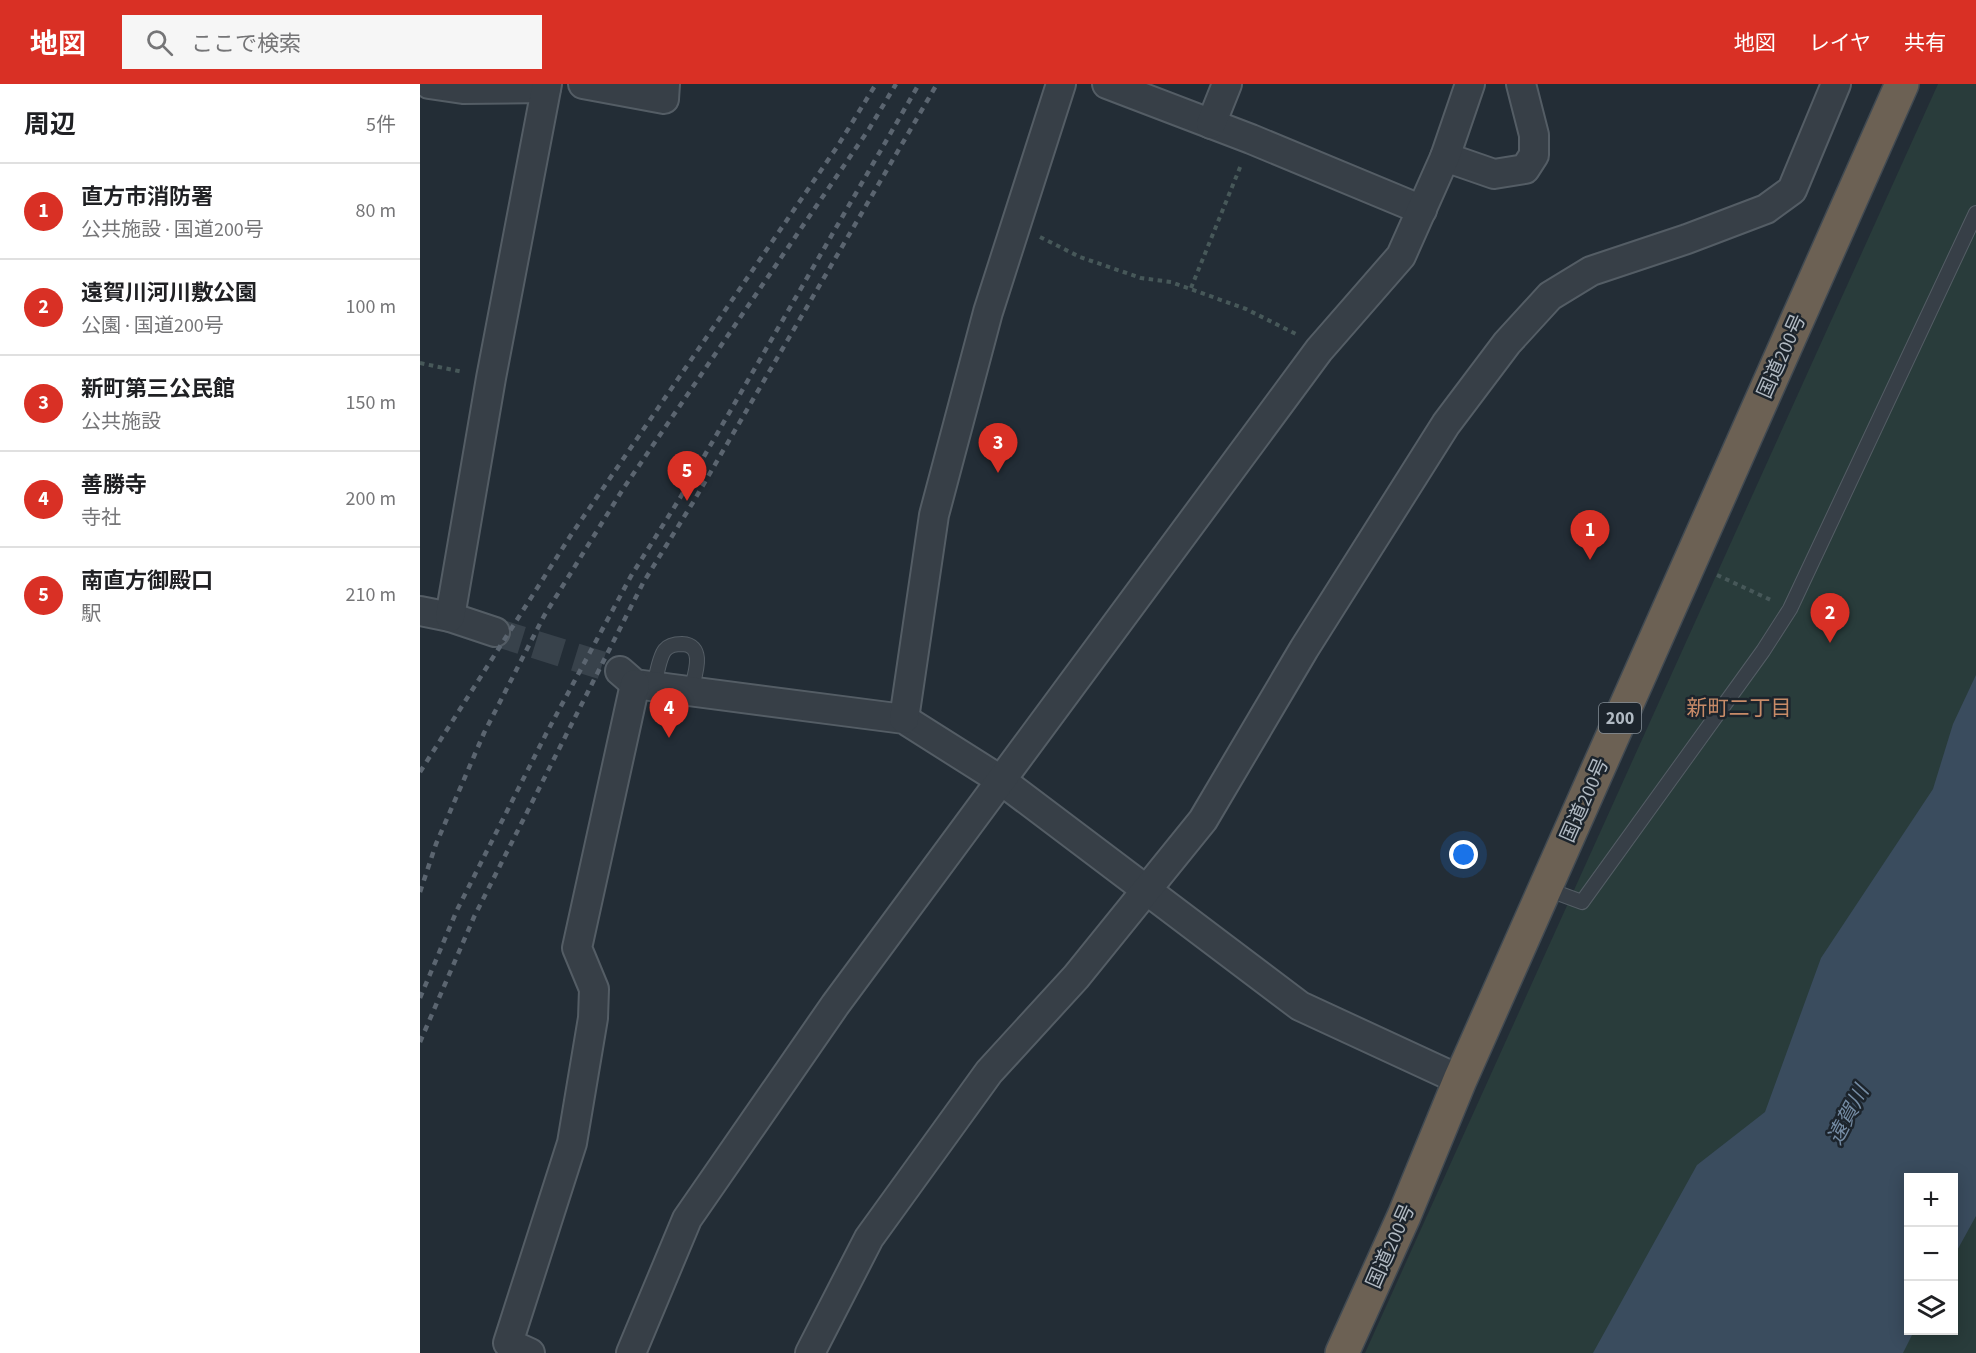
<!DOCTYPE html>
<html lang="ja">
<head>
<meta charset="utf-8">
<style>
	body { margin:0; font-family:"Source Sans 3","Noto Sans JP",sans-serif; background:#f6f6f6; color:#202124 }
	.controls { position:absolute; right:18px; bottom:18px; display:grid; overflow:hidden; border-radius:0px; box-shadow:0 3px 15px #0003 }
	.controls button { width:54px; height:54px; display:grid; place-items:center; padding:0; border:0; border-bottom:2px solid #e0e0e0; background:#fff; color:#202124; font:30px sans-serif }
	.you { position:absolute; left:1044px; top:771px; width:21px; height:21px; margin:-15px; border:4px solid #fff; border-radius:50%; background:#1a73e8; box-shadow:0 0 0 9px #1a73e833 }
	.badge { display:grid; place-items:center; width:39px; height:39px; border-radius:50%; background:#d93025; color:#fff; font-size:20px; font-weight:700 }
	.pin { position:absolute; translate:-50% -50px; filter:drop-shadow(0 2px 3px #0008) }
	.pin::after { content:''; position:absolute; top:32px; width:21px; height:18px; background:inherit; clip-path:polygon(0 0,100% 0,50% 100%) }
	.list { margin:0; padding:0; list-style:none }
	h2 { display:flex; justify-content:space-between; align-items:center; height:78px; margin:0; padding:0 24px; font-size:26px }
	h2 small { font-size:20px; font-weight:400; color:#757577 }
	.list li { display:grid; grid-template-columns:39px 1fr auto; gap:18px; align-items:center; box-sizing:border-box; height:96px; padding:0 24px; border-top:2px solid #e0e0e0 }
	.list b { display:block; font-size:22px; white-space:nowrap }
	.list p { margin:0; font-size:20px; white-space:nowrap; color:#757577 }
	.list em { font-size:20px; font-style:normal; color:#757577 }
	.icon { flex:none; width:33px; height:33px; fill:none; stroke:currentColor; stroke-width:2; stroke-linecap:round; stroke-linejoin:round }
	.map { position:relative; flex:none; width:1556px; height:1269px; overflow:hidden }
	header { display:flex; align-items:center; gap:36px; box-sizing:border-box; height:84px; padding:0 30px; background:#d93025; color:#fff }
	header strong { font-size:28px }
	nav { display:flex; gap:33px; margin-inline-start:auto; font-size:21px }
	.search { width:420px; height:54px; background:#f6f6f6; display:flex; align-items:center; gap:15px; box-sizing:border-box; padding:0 21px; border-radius:0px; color:#757577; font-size:22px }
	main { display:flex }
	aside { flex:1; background:#fff }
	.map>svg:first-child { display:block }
	.green { fill:#293c3b; fill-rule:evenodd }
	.water { fill:#3a4c5e }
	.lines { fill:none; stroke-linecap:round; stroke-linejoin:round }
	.street-tunnel { stroke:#38424b; stroke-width:28; stroke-dasharray:28 14; stroke-linecap:butt }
	.lane-casing { stroke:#545d65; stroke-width:16 }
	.street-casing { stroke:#545d65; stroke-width:32 }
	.highway-casing { stroke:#414a52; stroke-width:36 }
	.path { stroke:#475859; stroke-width:4; stroke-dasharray:4.5 4.5; stroke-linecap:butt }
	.lane { stroke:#373f47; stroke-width:14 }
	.street { stroke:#373f47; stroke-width:28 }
	.highway { stroke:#6c6154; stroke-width:33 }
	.rail { stroke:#5b6570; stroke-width:4.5; stroke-dasharray:6 6; stroke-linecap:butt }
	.labels { text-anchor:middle; stroke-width:5; stroke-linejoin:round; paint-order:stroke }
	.shield { fill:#1c242c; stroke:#848d96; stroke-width:1.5 }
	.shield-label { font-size:18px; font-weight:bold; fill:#b1bac3 }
	.street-label { font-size:20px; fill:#b1bac3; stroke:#1c242c }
	.neighbourhood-label { font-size:21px; fill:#c88b68; stroke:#1c242c }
	.water-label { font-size:21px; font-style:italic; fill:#758ca4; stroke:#1c242c }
</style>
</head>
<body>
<header>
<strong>地図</strong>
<div class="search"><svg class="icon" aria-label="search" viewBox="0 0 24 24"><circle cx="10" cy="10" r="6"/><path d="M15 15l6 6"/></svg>ここで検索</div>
<nav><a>地図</a><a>レイヤ</a><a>共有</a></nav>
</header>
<main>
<aside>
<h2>周辺<small>5件</small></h2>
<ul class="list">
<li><span class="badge">1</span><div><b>直方市消防署</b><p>公共施設 · 国道200号</p></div><em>80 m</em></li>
<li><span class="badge">2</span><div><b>遠賀川河川敷公園</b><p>公園 · 国道200号</p></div><em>100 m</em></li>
<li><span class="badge">3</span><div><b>新町第三公民館</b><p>公共施設</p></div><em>150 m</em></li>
<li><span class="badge">4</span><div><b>善勝寺</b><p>寺社</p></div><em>200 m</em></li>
<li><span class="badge">5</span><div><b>南直方御殿口</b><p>駅</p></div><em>210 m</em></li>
</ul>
</aside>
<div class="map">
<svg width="1556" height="1269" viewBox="0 0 1556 1269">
	<rect width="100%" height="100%" fill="#232d36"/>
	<path class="green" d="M 1518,0 L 1556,0 L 1556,1269 L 945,1269 ZM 1488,1094 L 1534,1094 L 1534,1246 L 1488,1246 Z"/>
	<path class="water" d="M 1556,591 L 1556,1132 L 1534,1172 L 1534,1094 L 1488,1094 L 1488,1246 L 1494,1247 L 1483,1269 L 1173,1269 L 1277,1081 L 1345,1028 L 1401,874 L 1513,705 L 1533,640 Z"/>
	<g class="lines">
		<path class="street-tunnel" d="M 75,548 L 200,587"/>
		<defs>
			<g id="lane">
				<path d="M 234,603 C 236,594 239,573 245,566 C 249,561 256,560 262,560 C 287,561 274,593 271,607"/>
				<path d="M 1124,804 L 1162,818 L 1343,567 L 1370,525 L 1556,129"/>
			</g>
			<g id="street">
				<path d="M 9,0 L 43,5 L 126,4"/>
				<path d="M 163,0 L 244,15 L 245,0"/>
				<path d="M 687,0 L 831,55 L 1002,126"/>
				<path d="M 791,40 L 807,0"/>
				<path d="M 1025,73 L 1074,90 L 1105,85 L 1114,71 L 1114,51 L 1101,0"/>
				<path d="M 0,527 L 30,533 L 75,548"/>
				<path d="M 30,533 L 71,294 L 127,0"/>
				<path d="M 200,587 L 215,600 L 484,635 L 582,697 L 880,922 L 1040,996"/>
				<path d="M 484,635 L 514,431 L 568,228 L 641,0"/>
				<path d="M 110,1269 L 88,1259 L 152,1059 L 173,934 L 174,905 L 157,864 L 215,600"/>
				<path d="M 211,1269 L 267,1135 L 415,921 L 899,266 L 981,172 L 1025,73 L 1050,0"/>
				<path d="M 390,1269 L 449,1154 L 569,988 L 656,893 L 783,736 L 884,565 L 1026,340 L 1087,259 L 1130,212 L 1171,187 L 1267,155 L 1346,125 L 1372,106 L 1416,0"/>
			</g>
			<path id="highway" d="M 922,1269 L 984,1132 L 1040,996 L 1482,0"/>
		</defs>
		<use href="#lane" class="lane-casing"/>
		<use href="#street" class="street-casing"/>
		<use href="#highway" class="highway-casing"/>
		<g class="path">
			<path d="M 620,153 L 660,173 L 721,194 L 751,198 L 826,225 L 876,250"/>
			<path d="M 771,204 L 821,81"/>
			<path d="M 0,279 L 43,288"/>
			<path d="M 1297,491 L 1353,517"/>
		</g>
		<use href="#lane" class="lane"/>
		<use href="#street" class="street"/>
		<use href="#highway" class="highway"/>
		<g class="rail">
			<path d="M 0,688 L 151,451 L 417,63 L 456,0"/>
			<path d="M 0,808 L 16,760 L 64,649 L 124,532 L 203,405 L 449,45 L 476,0"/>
			<path d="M 0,914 L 37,826 L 126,650 L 211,492 L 260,414 L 499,0"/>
			<path d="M 0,958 L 54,833 L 223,499 L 272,420 L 517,0"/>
		</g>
	</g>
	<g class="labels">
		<rect class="shield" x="1179" y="619" width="42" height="30" rx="4.5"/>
		<g class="shield-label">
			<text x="1200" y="640">200</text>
		</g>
		<g class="street-label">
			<text transform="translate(1361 272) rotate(-66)" y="7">国道200号</text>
			<text transform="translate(1164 716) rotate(-66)" y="7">国道200号</text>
			<text transform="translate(970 1162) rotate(-66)" y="7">国道200号</text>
		</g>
		<g class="neighbourhood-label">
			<text x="1319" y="631">新町二丁目</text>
		</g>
		<g class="water-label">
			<text transform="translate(1428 1031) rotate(-62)" y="7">遠賀川</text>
		</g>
	</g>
</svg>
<div class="controls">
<button>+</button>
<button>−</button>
<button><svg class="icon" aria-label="layers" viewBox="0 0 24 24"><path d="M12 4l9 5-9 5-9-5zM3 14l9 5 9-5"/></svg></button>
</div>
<div class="you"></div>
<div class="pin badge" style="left:1170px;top:476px">1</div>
<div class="pin badge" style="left:1410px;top:559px">2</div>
<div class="pin badge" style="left:578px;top:389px">3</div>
<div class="pin badge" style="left:249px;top:654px">4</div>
<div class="pin badge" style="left:267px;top:417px">5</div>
</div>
</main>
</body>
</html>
